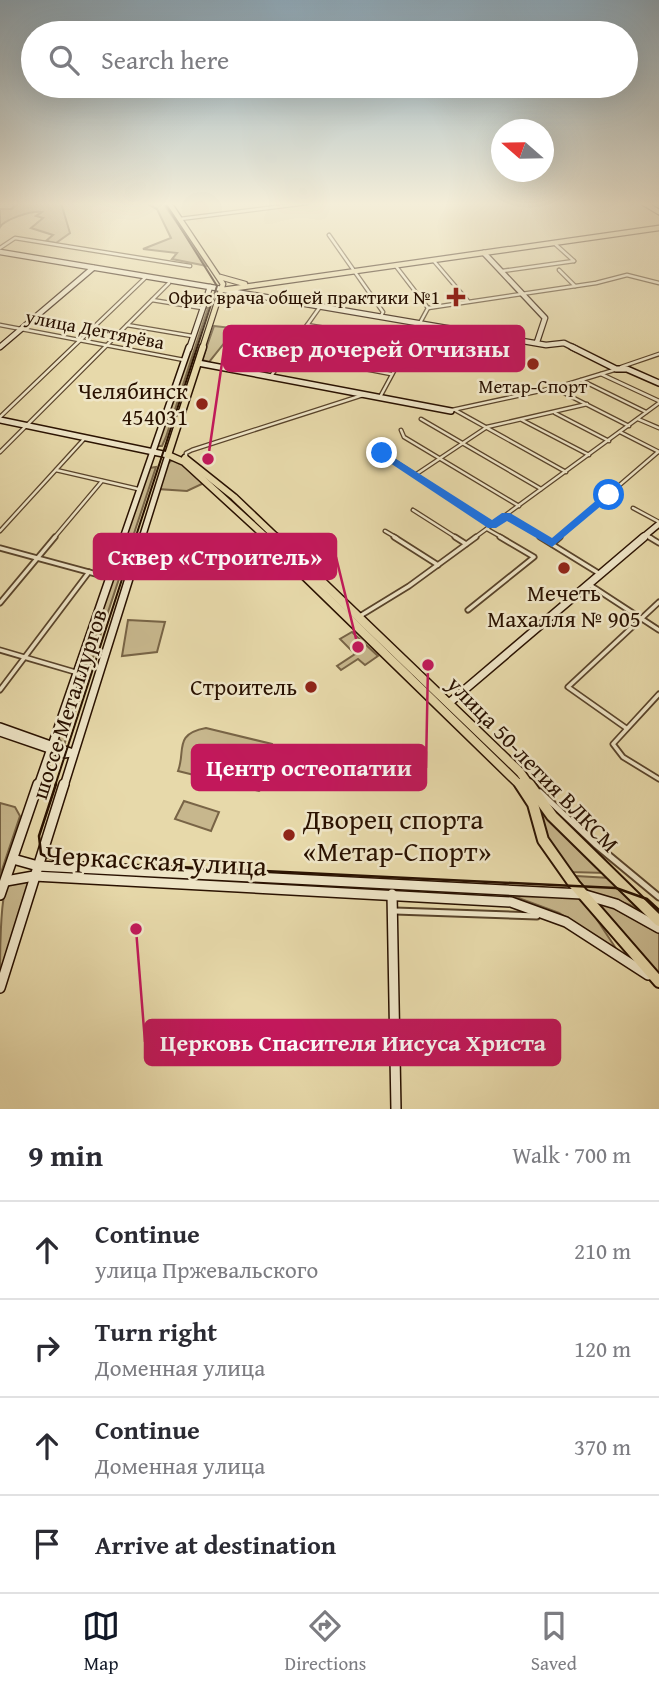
<!DOCTYPE html>
<html lang="en">
<head>
<meta charset="utf-8">
<style>
	body { margin:0; font-family:"Gentium Book Plus",serif; background:#f2f2f3; color:#2b2b33 }
	.compass { position:absolute; left:491px; top:119px; width:63px; height:63px; border-radius:50%; background:#fff; box-shadow:0 7px 28px #0002; rotate:290deg }
	.stop { position:absolute; width:21px; height:21px; margin:-16px; border:5px solid #1a73e8; border-radius:50%; background:#fff }
	.stop.end { background:#1a73e8; border-color:#fff; box-shadow:0 2px 7px #0008 }
	.list { margin:0; padding:0; list-style:none }
	h2 { display:flex; justify-content:space-between; align-items:center; height:91px; margin:0; padding:0 28px; font-size:30px }
	h2 small { font-size:23px; font-weight:400; color:#7c7c81 }
	.list li { display:grid; grid-template-columns:46px 1fr auto; gap:21px; align-items:center; box-sizing:border-box; height:98px; padding:0 28px; border-top:2px solid #e1e1e2 }
	.list b { display:block; font-size:26px; white-space:nowrap }
	.list p { margin:0; font-size:23px; white-space:nowrap; color:#7c7c81 }
	.list em { font-size:23px; font-style:normal; color:#7c7c81 }
	.icon { flex:none; width:38px; height:38px; fill:none; stroke:currentColor; stroke-width:2; stroke-linecap:round; stroke-linejoin:round }
	.map { position:relative; flex:none; width:659px; height:1109px; overflow:hidden }
	.search { position:absolute; background:#fff; box-shadow:0 7px 28px #0002; left:21px; right:21px; top:21px; height:77px; display:flex; align-items:center; gap:18px; box-sizing:border-box; padding:0 24px; border-radius:38px; color:#7c7c81; font-size:26px }
	.sheet { height:483px; background:#fff }
	nav { display:flex; justify-content:space-around; align-items:center; box-sizing:border-box; height:98px; border-top:2px solid #e1e1e2; background:#fff; font-size:19px; color:#7c7c81 }
	nav a { display:grid; justify-items:center; gap:4px }
	nav .on { color:#111827 }
	.map>svg:first-child { display:block }
	.green { fill:#c7b78d; stroke:#786446; stroke-width:2; fill-rule:evenodd }
	.lines { fill:none; stroke-linecap:round; stroke-linejoin:round }
	.street-far2-casing { stroke:#58432a; stroke-width:5 }
	.street-far1-casing { stroke:#58432a; stroke-width:7 }
	.street-casing { stroke:#58432a; stroke-width:9 }
	.secondary-far3-casing { stroke:#291100; stroke-width:7 }
	.secondary-far2-casing { stroke:#291100; stroke-width:8 }
	.secondary-far1-casing { stroke:#291100; stroke-width:10 }
	.secondary-casing { stroke:#291100; stroke-width:12 }
	.primary-far3-casing { stroke:#291100; stroke-width:7 }
	.primary-far2-casing { stroke:#291100; stroke-width:9 }
	.primary-far1-casing { stroke:#291100; stroke-width:11 }
	.primary-casing { stroke:#291100; stroke-width:14 }
	.street-far2 { stroke:#efe6c8; stroke-width:2.5 }
	.street-far1 { stroke:#efe6c8; stroke-width:3.5 }
	.street { stroke:#efe6c8; stroke-width:5 }
	.secondary-far3 { stroke:#efe6c8; stroke-width:4.5 }
	.secondary-far2 { stroke:#efe6c8; stroke-width:5 }
	.secondary-far1 { stroke:#efe6c8; stroke-width:7 }
	.secondary { stroke:#efe6c8; stroke-width:9 }
	.primary-far3 { stroke:#e7d9aa; stroke-width:4.5 }
	.primary-far2 { stroke:#e7d9aa; stroke-width:6 }
	.primary-far1 { stroke:#e7d9aa; stroke-width:8 }
	.primary { stroke:#e7d9aa; stroke-width:10 }
	.tram-far1 { stroke:#291100; stroke-width:2 }
	.tram { stroke:#291100; stroke-width:2.5 }
	.route { fill:#1a73e8 }
	.poi-dot { fill:#8f2418; stroke:#efe6c8; stroke-width:2.5 }
	.labels { text-anchor:middle; stroke-width:5; stroke-linejoin:round; paint-order:stroke }
	.far-poi-label { font-size:19px; fill:#291100; stroke:#efe6c8; text-anchor:end }
	.far-street-label { font-size:19px; fill:#291100; stroke:#efe6c8 }
	.poi-label { font-size:23px; fill:#291100; stroke:#efe6c8; text-anchor:end }
	.street-label { font-size:23px; fill:#291100; stroke:#efe6c8 }
	.near-poi-label { font-size:28px; fill:#291100; stroke:#efe6c8; text-anchor:start }
	.near-street-label { font-size:28px; fill:#291100; stroke:#efe6c8 }
	.leader { fill:none; stroke:#c2185b; stroke-width:2.5 }
	.callout-dot { fill:#c2185b; stroke:#efe6c8; stroke-width:2.5 }
	.callout { fill:#c2185b; stroke:#c2185b; stroke-width:2.5 }
	.callout-label { font-size:24px; text-anchor:middle; font-weight:bold; fill:#fff }
</style>
</head>
<body>
<div class="map">
<svg width="659" height="1109" viewBox="0 0 659 1109">
	<rect width="100%" height="100%" fill="#e7d9aa"/>
	<filter id="stains"><feTurbulence type="fractalNoise" baseFrequency=".00286" numOctaves="4"/><feColorMatrix values="0 0 0 0 .2 0 0 0 0 .09 0 0 0 0 .02 0 0 0 .5 -.17"/></filter>
	<radialGradient id="worn" r=".72"><stop offset=".6" stop-color="#630" stop-opacity="0"/><stop offset="1" stop-color="#630" stop-opacity=".3"/></radialGradient>
	<g class="green">
		<path d="M 17,203 L 61,203 L 70,233 L 56,243 L 46,241 L 53,235 L 31,228 L 43,218 L 36,216 L 42,212 C 31,210 4,220 0,227 L 0,209 L 12,209 Z"/>
		<path d="M 146,203 L 163,203 L 207,266 L 172,259 L 177,253 L 143,249 L 171,238 L 157,209 Z"/>
		<path d="M 202,308 L 208,308 L 166,437 L 162,446 L 156,446 Z"/>
		<path d="M 214,326 L 232,328 L 226,336 L 229,337 L 209,362 L 202,360 Z"/>
		<path d="M 172,460 L 179,461 L 204,483 L 187,491 L 158,489 L 166,465 Z"/>
		<path d="M 156,467 L 64,745 L 58,737 L 149,468 Z"/>
		<path d="M 128,620 L 165,622 L 157,652 L 122,656 Z"/>
		<path d="M 352,632 L 378,656 L 365,665 L 358,659 L 341,670 L 337,666 L 355,654 L 340,639 Z"/>
		<path d="M 206,728 L 272,744 L 283,760 L 279,776 L 259,791 L 178,771 C 186,751 173,734 206,728 ZM 268,747 L 277,755 L 278,768 L 269,779 L 255,783 Z"/>
		<path d="M 184,801 L 219,812 L 211,831 L 175,819 Z"/>
		<path d="M 0,803 L 15,807 L 20,816 L 0,876 Z"/>
		<path d="M 538,810 L 543,810 L 605,873 L 571,872 L 545,836 Z"/>
		<path d="M 576,876 L 610,878 L 649,916 L 630,905 L 585,890 Z"/>
		<path d="M 27,881 L 29,886 L 0,976 C 0,953 0,905 6,887 C 10,881 20,882 27,881 Z"/>
		<path d="M 513,896 L 582,897 L 617,950 L 559,913 Z"/>
		<path d="M 593,902 L 612,907 L 659,933 L 659,976 Z"/>
	</g>
	<g class="lines">
		<defs>
			<g id="street-far2">
				<path d="M 180,219 L 307,203"/>
				<path d="M 329,235 L 383,312 L 381,316"/>
				<path d="M 554,243 L 574,261"/>
				<path d="M 0,248 L 15,238 L 190,266"/>
				<path d="M 433,260 L 468,301"/>
				<path d="M 559,270 L 575,286"/>
				<path d="M 502,271 L 574,261"/>
				<path d="M 152,300 L 202,308"/>
				<path d="M 428,308 L 596,283 L 627,275 L 659,283"/>
				<path d="M 0,325 L 184,360"/>
				<path d="M 127,325 L 192,336"/>
				<path d="M 307,325 L 409,342"/>
				<path d="M 287,354 L 391,374"/>
				<path d="M 621,367 L 659,354"/>
				<path d="M 601,374 L 659,401"/>
				<path d="M 271,376 L 322,304"/>
				<path d="M 581,380 L 646,412"/>
				<path d="M 564,393 L 629,426"/>
				<path d="M 380,397 L 428,308 L 395,265"/>
				<path d="M 452,410 L 558,387 L 614,370"/>
				<path d="M 455,410 L 566,472"/>
				<path d="M 555,413 L 609,441"/>
				<path d="M 0,417 L 145,278"/>
				<path d="M 421,419 L 541,489"/>
				<path d="M 638,419 L 659,428"/>
				<path d="M 522,420 L 589,455"/>
				<path d="M 401,430 L 404,437 L 519,506"/>
				<path d="M 620,432 L 659,452"/>
				<path d="M 0,452 L 169,283"/>
				<path d="M 382,453 L 492,525"/>
				<path d="M 186,457 L 186,453 L 192,450 L 363,395"/>
				<path d="M 56,470 L 138,489"/>
				<path d="M 415,475 L 487,427 L 587,404"/>
				<path d="M 633,508 L 659,522"/>
				<path d="M 413,510 L 457,538"/>
				<path d="M 507,516 L 543,538"/>
				<path d="M 487,529 L 503,538"/>
				<path d="M 0,531 L 85,438"/>
				<path d="M 385,531 L 397,538"/>
				<path d="M 646,535 L 652,538"/>
				<path d="M 54,538 L 102,481"/>
				<path d="M 474,538 L 659,403"/>
				<path d="M 558,538 L 658,452"/>
			</g>
			<g id="street-far1">
				<path d="M 394,537 L 438,565"/>
				<path d="M 455,537 L 466,544"/>
				<path d="M 540,537 L 600,574"/>
				<path d="M 649,537 L 659,543"/>
				<path d="M 552,544 L 560,537"/>
				<path d="M 0,548 L 107,577"/>
				<path d="M 590,585 L 659,630"/>
				<path d="M 0,603 L 55,537"/>
				<path d="M 468,610 L 534,557 L 500,537"/>
				<path d="M 360,616 L 409,586 L 476,537"/>
				<path d="M 0,650 L 75,672"/>
				<path d="M 0,690 L 89,572"/>
				<path d="M 659,694 L 613,744 L 623,757 L 659,779"/>
				<path d="M 626,728 L 568,687 L 659,602"/>
			</g>
			<g id="street">
				<path d="M 540,792 L 595,844 L 659,897"/>
				<path d="M 395,911 L 537,916"/>
			</g>
			<g id="secondary-far3">
				<path d="M 644,203 L 659,212"/>
				<path d="M 0,252 L 222,289"/>
				<path d="M 484,253 L 545,318 L 537,342"/>
				<path d="M 224,290 L 546,345 L 564,343 L 576,349"/>
				<path d="M 0,347 L 93,268"/>
				<path d="M 189,349 L 210,287"/>
			</g>
			<g id="secondary-far2">
				<path d="M 572,347 L 616,369 L 627,369 L 659,383"/>
				<path d="M 198,363 L 451,411"/>
				<path d="M 0,420 L 168,455 L 142,538"/>
				<path d="M 123,538 L 189,347"/>
				<path d="M 642,538 L 659,524"/>
			</g>
			<g id="secondary-far1">
				<path d="M 449,703 L 644,537"/>
				<path d="M 0,727 L 73,753"/>
				<path d="M 0,732 L 64,754 L 72,753"/>
				<path d="M 38,786 L 124,537"/>
				<path d="M 64,786 L 142,537"/>
			</g>
			<g id="secondary">
				<path d="M 13,859 L 38,866 L 582,894 L 616,904 L 659,928"/>
				<path d="M 6,881 L 34,876 L 511,902 L 566,922 L 648,975"/>
				<path d="M 392,894 L 396,1109"/>
				<path d="M 0,895 L 38,784"/>
				<path d="M 0,988 L 64,784"/>
			</g>
			<g id="primary-far3">
				<path d="M 169,203 L 223,284 L 202,349"/>
				<path d="M 220,277 L 245,284"/>
				<path d="M 222,290 L 659,228"/>
			</g>
			<g id="primary-far2">
				<path d="M 168,455 L 184,462 L 267,538"/>
				<path d="M 168,455 L 203,347"/>
				<path d="M 185,458 L 234,497 L 277,538"/>
			</g>
			<g id="primary-far1">
				<path d="M 265,537 L 521,786"/>
				<path d="M 275,537 L 520,772 L 530,786"/>
			</g>
			<g id="primary">
				<path d="M 520,784 L 533,804 L 543,840 L 574,884 L 659,982"/>
				<path d="M 529,784 L 552,816 L 659,921"/>
			</g>
		</defs>
		<use href="#street-far2" class="street-far2-casing"/>
		<use href="#street-far1" class="street-far1-casing"/>
		<use href="#street" class="street-casing"/>
		<use href="#secondary-far3" class="secondary-far3-casing"/>
		<use href="#secondary-far2" class="secondary-far2-casing"/>
		<use href="#secondary-far1" class="secondary-far1-casing"/>
		<use href="#secondary" class="secondary-casing"/>
		<use href="#primary-far3" class="primary-far3-casing"/>
		<use href="#primary-far2" class="primary-far2-casing"/>
		<use href="#primary-far1" class="primary-far1-casing"/>
		<use href="#primary" class="primary-casing"/>
		<use href="#street-far2" class="street-far2"/>
		<use href="#street-far1" class="street-far1"/>
		<use href="#street" class="street"/>
		<use href="#secondary-far3" class="secondary-far3"/>
		<use href="#secondary-far2" class="secondary-far2"/>
		<use href="#secondary-far1" class="secondary-far1"/>
		<use href="#secondary" class="secondary"/>
		<use href="#primary-far3" class="primary-far3"/>
		<use href="#primary-far2" class="primary-far2"/>
		<use href="#primary-far1" class="primary-far1"/>
		<use href="#primary" class="primary"/>
		<path class="tram-far1" d="M 55,786 L 217,286 L 165,203"/>
		<path class="tram" d="M 56,784 L 39,836 L 41,854 L 56,861 L 616,888 L 647,899 L 659,910"/>
	</g>
	<linearGradient id="sky" x2="0" y2="1"><stop stop-color="#8da8b8"/><stop offset="0.57" stop-color="#f4eed9"/><stop offset="1" stop-color="#f4eed9" stop-opacity="0"/></linearGradient>
	<rect width="659" height="358" fill="url(#sky)"/>
	<path class="route" d="M 382,450 L 492,520 L 502,513 L 510,513 L 552,538 L 605,493 L 614,495 L 552,547 L 507,521 L 496,528 L 488,528 L 378,455 Z"/>
	<g class="poi-dot">
		<path d="M452.5 286.5h7v7h7v7h-7v7h-7v-7h-7v-7h7z"/>
		<circle cx="533" cy="364" r="7"/>
		<circle cx="202" cy="404" r="7"/>
		<circle cx="564" cy="568" r="7"/>
		<circle cx="311" cy="687" r="7"/>
		<circle cx="289" cy="835" r="7"/>
	</g>
	<g class="labels">
		<g class="far-poi-label">
			<text x="440" y="304">Офис врача общей практики №1</text>
			<text x="533" y="393" text-anchor="middle">Метар-Спорт</text>
		</g>
		<g class="far-street-label">
			<text transform="translate(95 329) rotate(11)" y="7">улица Дегтярёва</text>
		</g>
		<g class="poi-label">
			<text x="188" y="399">Челябинск<tspan x="188" dy="26">454031</tspan></text>
			<text x="564" y="601" text-anchor="middle">Мечеть<tspan x="564" dy="26">Махалля № 905</tspan></text>
			<text x="297" y="695">Cтроитель</text>
		</g>
		<g class="street-label">
			<text transform="translate(69 704) rotate(-72)" y="8">шоссе Металлургов</text>
			<text transform="translate(533 764) rotate(46)" y="8">улица 50-летия ВЛКСМ</text>
		</g>
		<g class="near-poi-label">
			<text x="303" y="829">Дворец спорта<tspan x="303" dy="32">«Метар-Спорт»</tspan></text>
		</g>
		<g class="near-street-label">
			<text transform="translate(156 860) rotate(3)" y="10">Черкасская улица</text>
		</g>
	</g>
	<path class="leader" d="M208 459L224 349M358 647L336 557M428 665L426 768M136 929L145 1042"/>
	<g class="callout-dot">
		<circle cx="208" cy="459" r="7"/>
		<circle cx="358" cy="647" r="7"/>
		<circle cx="428" cy="665" r="7"/>
		<circle cx="136" cy="929" r="7"/>
	</g>
	<g class="callout">
		<rect x="224" y="326" width="300" height="45" rx="7"/>
		<rect x="94" y="534" width="242" height="45" rx="7"/>
		<rect x="192" y="745" width="234" height="45" rx="7"/>
		<rect x="145" y="1020" width="415" height="45" rx="7"/>
	</g>
	<g class="callout-label">
		<text x="374" y="357">Сквер дочерей Отчизны</text>
		<text x="215" y="565">Сквер «Cтроитель»</text>
		<text x="309" y="776">Центр остеопатии</text>
		<text x="353" y="1051">Церковь Спасителя Иисуса Христа</text>
	</g>
	<rect width="100%" height="100%" filter="url(#stains)"/>
	<rect width="100%" height="100%" fill="url(#worn)"/>
</svg>
<svg class="compass" viewBox="-18 -18 36 36"><path d="M0-13l5 13h-10z" fill="#e53935"/><path d="M0 13l5-13h-10z" fill="#7c7c81"/></svg>
<div class="stop" style="left:609px;top:495px"></div>
<div class="stop end" style="left:382px;top:453px"></div>
<div class="search"><svg class="icon" aria-label="search" viewBox="0 0 24 24"><circle cx="10" cy="10" r="6"/><path d="M15 15l6 6"/></svg>Search here</div>
</div>
<section class="sheet">
<h2>9 min<small>Walk · 700 m</small></h2>
<ul class="list">
<li><svg class="icon" aria-label="ahead" viewBox="0 0 24 24"><path d="M12 20V5M6 11l6-6 6 6"/></svg><div><b>Continue</b><p>улица Пржевальского</p></div><em>210 m</em></li>
<li><svg class="icon" aria-label="right" viewBox="0 0 24 24"><path d="M7 20v-9h11M14 6l5 5-5 5"/></svg><div><b>Turn right</b><p>Доменная улица</p></div><em>120 m</em></li>
<li><svg class="icon" aria-label="ahead" viewBox="0 0 24 24"><path d="M12 20V5M6 11l6-6 6 6"/></svg><div><b>Continue</b><p>Доменная улица</p></div><em>370 m</em></li>
<li><svg class="icon" aria-label="arrive" viewBox="0 0 24 24"><path d="M6 21V4h12l-3 4 3 4H6"/></svg><div><b>Arrive at destination</b></div></li>
</ul>
</section>
<nav>
<a class="on"><svg class="icon" aria-label="map" viewBox="0 0 24 24"><path d="M3 6l6-2 6 2 6-2v14l-6 2-6-2-6 2zM9 4v14M15 6v14"/></svg>Map</a>
<a><svg class="icon" aria-label="directions" viewBox="0 0 24 24"><path d="M12 3l9 9-9 9-9-9zM9 14v-3h6M13 9l2 2-2 2"/></svg>Directions</a>
<a><svg class="icon" aria-label="saved" viewBox="0 0 24 24"><path d="M7 4h10v16l-5-4-5 4z"/></svg>Saved</a>
</nav>
</body>
</html>
